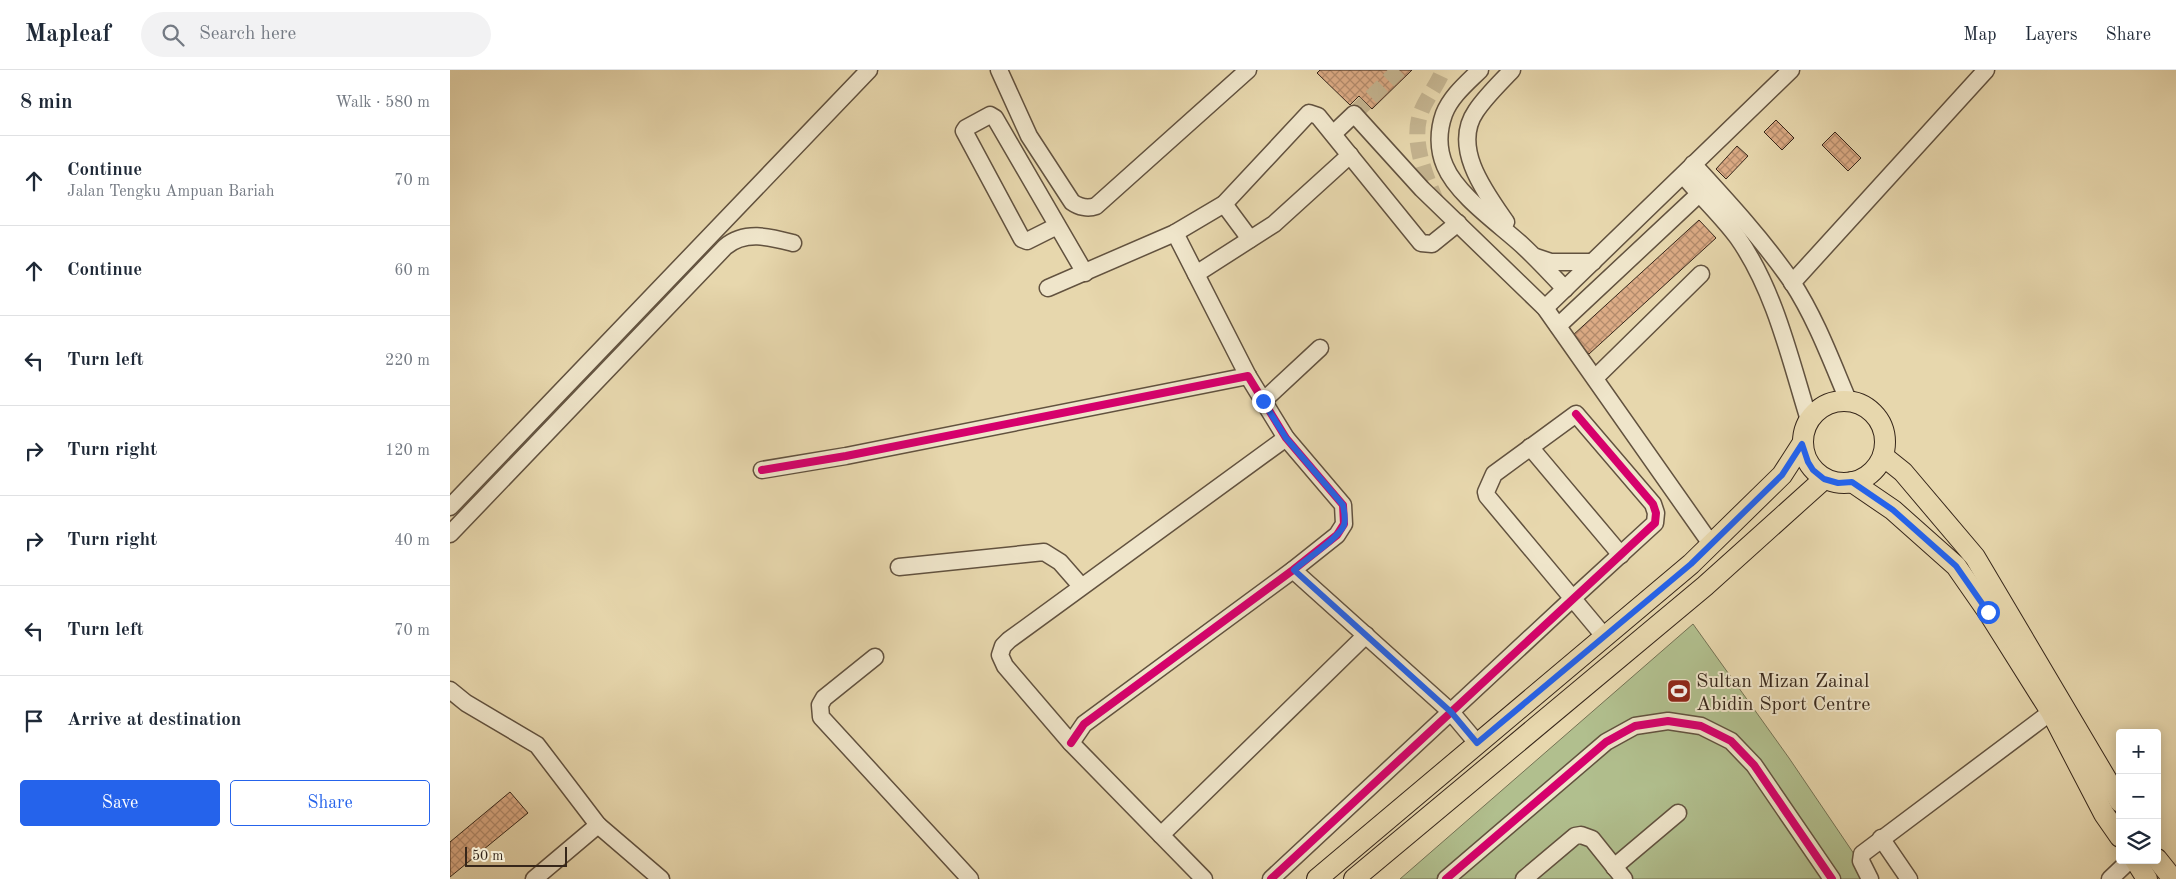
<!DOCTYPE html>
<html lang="en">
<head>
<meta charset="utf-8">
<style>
	body { margin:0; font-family:"Old Standard TT",serif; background:#f2f2f3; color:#1f2937 }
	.controls { position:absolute; right:15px; bottom:15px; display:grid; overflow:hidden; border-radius:5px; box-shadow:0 2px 12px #0003 }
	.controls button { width:45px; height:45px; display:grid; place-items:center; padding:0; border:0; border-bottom:1px solid #e0e1e3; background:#fff; color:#1f2937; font:25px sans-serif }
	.scale { position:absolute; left:15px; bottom:12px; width:102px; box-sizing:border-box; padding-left:5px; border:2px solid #36261a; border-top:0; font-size:14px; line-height:18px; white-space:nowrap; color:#36261a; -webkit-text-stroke:4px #efe5ca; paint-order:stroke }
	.stop { position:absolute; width:15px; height:15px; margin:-11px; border:4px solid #2563eb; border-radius:50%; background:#fff }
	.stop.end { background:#2563eb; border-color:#fff; box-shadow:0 1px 5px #0008 }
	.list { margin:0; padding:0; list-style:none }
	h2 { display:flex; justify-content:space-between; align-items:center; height:65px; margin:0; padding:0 20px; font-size:21px }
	h2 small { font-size:16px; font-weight:400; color:#747a83 }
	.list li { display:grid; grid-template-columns:32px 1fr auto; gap:15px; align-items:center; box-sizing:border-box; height:90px; padding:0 20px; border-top:1px solid #e0e1e3 }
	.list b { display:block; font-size:19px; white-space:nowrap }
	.list p { margin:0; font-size:16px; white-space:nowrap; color:#747a83 }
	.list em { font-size:16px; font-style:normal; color:#747a83 }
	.actions { display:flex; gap:10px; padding:15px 20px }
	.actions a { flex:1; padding:11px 0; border:1px solid #2563eb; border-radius:5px; text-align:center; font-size:18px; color:#2563eb }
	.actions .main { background:#2563eb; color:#fff }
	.icon { flex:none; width:28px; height:28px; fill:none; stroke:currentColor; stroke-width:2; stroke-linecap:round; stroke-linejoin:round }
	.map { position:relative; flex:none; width:1726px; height:809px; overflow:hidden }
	header { display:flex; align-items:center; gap:30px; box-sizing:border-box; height:70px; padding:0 25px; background:#fff; border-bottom:1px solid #e0e1e3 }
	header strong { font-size:24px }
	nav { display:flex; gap:28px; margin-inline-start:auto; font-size:18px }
	.search { width:350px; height:45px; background:#f2f2f3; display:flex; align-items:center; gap:12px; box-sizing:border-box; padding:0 18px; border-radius:28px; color:#747a83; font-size:19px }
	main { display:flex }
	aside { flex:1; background:#fff }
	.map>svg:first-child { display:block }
	.park { fill:#b1bf8e; stroke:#747254 }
	.building { fill:url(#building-cross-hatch); stroke:#36261a }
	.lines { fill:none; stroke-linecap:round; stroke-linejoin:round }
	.minor-tunnel { stroke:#c4b490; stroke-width:16; stroke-dasharray:16 8; stroke-linecap:butt }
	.minor-casing { stroke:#62523f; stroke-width:19 }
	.major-casing { stroke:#36261a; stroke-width:22 }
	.minor { stroke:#efe5ca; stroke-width:16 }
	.major { stroke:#e7d7ad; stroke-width:20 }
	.cycleway-casing { stroke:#efe5ca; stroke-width:11 }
	.cycleway { stroke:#d6006c; stroke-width:8 }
	.route { stroke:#2563eb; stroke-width:6 }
	.labels { text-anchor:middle; stroke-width:4; stroke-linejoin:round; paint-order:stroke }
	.poi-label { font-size:20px; fill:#36261a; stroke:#efe5ca; text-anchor:start }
</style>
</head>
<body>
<header>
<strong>Mapleaf</strong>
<div class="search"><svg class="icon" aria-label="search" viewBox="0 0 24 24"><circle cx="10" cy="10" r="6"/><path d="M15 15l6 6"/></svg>Search here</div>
<nav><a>Map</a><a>Layers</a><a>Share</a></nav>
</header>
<main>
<aside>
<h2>8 min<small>Walk · 580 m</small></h2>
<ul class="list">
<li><svg class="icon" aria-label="ahead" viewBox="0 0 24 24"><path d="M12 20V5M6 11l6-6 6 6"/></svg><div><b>Continue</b><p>Jalan Tengku Ampuan Bariah</p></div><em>70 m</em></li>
<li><svg class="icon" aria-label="ahead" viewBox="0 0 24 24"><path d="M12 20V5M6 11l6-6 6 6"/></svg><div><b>Continue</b></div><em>60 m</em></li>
<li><svg class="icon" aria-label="left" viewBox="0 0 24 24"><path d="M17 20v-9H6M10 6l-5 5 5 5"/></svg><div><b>Turn left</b></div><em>220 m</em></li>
<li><svg class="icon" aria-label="right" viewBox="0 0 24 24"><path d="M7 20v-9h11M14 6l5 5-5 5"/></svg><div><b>Turn right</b></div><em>120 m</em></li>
<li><svg class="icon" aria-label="right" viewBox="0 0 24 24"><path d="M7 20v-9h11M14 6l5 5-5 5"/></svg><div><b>Turn right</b></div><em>40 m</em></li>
<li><svg class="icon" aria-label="left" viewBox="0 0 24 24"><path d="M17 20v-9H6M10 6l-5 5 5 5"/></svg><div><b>Turn left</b></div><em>70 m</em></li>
<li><svg class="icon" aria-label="arrive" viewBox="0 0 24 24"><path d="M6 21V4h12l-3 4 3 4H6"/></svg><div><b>Arrive at destination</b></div></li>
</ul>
<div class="actions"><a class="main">Save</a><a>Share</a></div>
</aside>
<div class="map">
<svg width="1726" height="809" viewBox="0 0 1726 809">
	<defs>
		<pattern id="building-cross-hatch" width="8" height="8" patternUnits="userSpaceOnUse" patternTransform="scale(1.25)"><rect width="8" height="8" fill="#dcab85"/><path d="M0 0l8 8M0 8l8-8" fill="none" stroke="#b38b6c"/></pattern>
	</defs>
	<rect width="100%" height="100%" fill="#e7d7ad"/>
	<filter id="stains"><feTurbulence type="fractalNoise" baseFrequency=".004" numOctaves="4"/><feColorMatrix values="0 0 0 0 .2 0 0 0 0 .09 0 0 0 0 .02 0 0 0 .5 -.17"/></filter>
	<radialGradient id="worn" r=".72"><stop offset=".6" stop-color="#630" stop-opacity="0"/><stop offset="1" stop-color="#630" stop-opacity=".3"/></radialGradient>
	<path class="park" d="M 1243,554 L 1339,688 L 1421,809 L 950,809 Z"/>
	<g class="building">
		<path d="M 870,0 L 962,0 L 922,39 L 909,26 L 900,35 L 867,3 Z"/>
		<path d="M 1326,50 L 1344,68 L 1332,80 L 1314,62 Z"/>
		<path d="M 1385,62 L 1411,88 L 1398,101 L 1372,75 Z"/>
		<path d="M 1287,76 L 1298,86 L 1276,109 L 1266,99 Z"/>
		<path d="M 1249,150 L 1266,168 L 1139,284 L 1122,266 Z"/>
		<path d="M 60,722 L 78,743 L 0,807 L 0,772 Z"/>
	</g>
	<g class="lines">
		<g class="minor-tunnel">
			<path d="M 904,44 L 949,0"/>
			<path d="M 987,133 C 976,107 960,71 971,42 C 976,29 985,18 991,5 L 992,0"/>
		</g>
		<defs>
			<g id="minor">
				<path d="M 549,0 L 579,66 L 622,132 C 629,137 638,139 646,136 L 798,0"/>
				<path d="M 1030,0 C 1017,13 1001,26 994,44 C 988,61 988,80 995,96 C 1007,125 1049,154 1072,175 C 1087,189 1101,204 1115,219"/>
				<path d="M 883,64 L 904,44 L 972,119 L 1095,238 L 1261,474"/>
				<path d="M 1243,94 C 1278,132 1313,170 1342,212 C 1366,249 1381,290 1398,330"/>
				<path d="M 1233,105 C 1250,126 1272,146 1288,168 C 1325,221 1340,289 1359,350"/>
				<path d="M 774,134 L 800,169"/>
				<path d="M 1056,152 C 1035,122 1001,77 1026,41 C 1036,26 1050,13 1062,0"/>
				<path d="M 607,156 L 577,171 L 572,169 L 514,61 L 516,58 L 540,45 L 545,48 L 635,203"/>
				<path d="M 1086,187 L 1101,192 L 1143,192"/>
				<path d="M 746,204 L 824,154 L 900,85"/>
				<path d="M 1342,213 L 1536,0"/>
				<path d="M 598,218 L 725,163 L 774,134 L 859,43 L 868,46 L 971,173 L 982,174 L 1008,153"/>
				<path d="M 1095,238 L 1341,0"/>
				<path d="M 1108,256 L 1249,124"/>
				<path d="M 1145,308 L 1251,204"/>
				<path d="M 813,331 L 870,278"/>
				<path d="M 1080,377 L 1171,485"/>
				<path d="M 312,400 L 396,386 L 798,306"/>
				<path d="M 0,437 L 419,0"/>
				<path d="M 0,464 L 275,177 C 295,160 320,167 343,173"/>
				<path d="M 449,497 L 594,482 L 610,492 L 631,516"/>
				<path d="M 843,500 L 1001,642 L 1027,673"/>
				<path d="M 425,587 L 374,628 L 370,635 L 371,647 L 520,809"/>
				<path d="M 0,620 L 16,633 L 87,675 L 148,755 L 211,809"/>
				<path d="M 621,673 L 634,654 L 843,500 L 887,465 L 894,454 L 893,435 L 836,368 L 798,306 L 725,163"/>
				<path d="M 711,765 L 916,565"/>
				<path d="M 1431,768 L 1459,809"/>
				<path d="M 1164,797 L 1228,743"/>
				<path d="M 84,809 L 148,755"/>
				<path d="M 754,809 L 621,673 L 555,596 L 550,585 L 553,576 L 559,570 L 836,368"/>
				<path d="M 821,809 L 1122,529 L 1205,453 L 1206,443 L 1203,434 L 1126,344 L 1044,404 L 1036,422 L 1037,426 L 1154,566"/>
				<path d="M 996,809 L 1156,672 L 1185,656 L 1218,651 L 1251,656 L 1281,671 L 1304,695 L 1382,809"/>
				<path d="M 1074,809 L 1125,766 L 1131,765 L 1142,769 L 1174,809"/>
				<path d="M 1420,809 L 1411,791 L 1412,784 L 1601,642"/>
				<path d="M 1660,809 L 1680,790"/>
			</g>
			<g id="major">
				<circle cx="1394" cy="372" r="41"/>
				<path d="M 1433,386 L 1453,402 L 1525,487 L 1670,732"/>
				<path d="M 1402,412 L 1443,440 L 1506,496 L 1538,542 L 1601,642 L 1654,744 L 1670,767"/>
				<path d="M 1707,789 L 1723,809"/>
				<path d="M 1685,790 L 1697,809"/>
				<path d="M 867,809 L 1241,494 L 1332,405 L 1352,374"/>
				<path d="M 904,809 L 1255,516 L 1374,409"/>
			</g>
		</defs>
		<use href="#minor" class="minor-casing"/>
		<use href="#major" class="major-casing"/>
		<use href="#minor" class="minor"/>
		<use href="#major" class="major"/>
		<defs>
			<g id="cycleway">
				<path d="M 312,400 L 396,386 L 798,306 L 836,368 L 893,435 L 894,454 L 887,465 L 843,500 L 634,654 L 621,673"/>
				<path d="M 821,809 L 1205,453 L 1206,443 L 1203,434 L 1126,344"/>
				<path d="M 996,809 L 1156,672 L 1185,656 L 1218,651 L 1251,656 L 1281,671 L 1304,695 L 1382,809"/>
			</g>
		</defs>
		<use href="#cycleway" class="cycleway-casing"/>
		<use href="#cycleway" class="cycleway"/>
	</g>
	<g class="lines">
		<path class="route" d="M 813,331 L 836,368 L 893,435 C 894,441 896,449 894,455 C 888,469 856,489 844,500 L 1001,642 L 1027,673 L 1241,494 L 1332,405 L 1352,374 L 1358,392 L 1363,400 L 1374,409 L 1388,413 L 1402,412 L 1443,440 L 1506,496 L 1538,542"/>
	</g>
	<defs>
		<symbol id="stadium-square" viewBox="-11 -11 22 22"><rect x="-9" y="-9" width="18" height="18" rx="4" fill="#8f2418" stroke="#efe5ca"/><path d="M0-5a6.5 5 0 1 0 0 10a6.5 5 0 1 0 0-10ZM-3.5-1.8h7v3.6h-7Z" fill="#fff"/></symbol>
	</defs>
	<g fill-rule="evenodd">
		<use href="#stadium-square" x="1215" y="607" width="28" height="28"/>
	</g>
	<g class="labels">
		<g class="poi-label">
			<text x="1246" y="617">Sultan Mizan Zainal<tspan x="1246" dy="23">Abidin Sport Centre</tspan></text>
		</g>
	</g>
	<rect width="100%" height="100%" filter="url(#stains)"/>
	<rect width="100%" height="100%" fill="url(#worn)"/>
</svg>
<div class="controls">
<button>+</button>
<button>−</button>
<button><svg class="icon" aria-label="layers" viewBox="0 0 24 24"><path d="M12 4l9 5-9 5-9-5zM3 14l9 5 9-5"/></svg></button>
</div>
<div class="scale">50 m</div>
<div class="stop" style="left:1538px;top:542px"></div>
<div class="stop end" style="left:813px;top:331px"></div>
</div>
</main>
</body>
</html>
